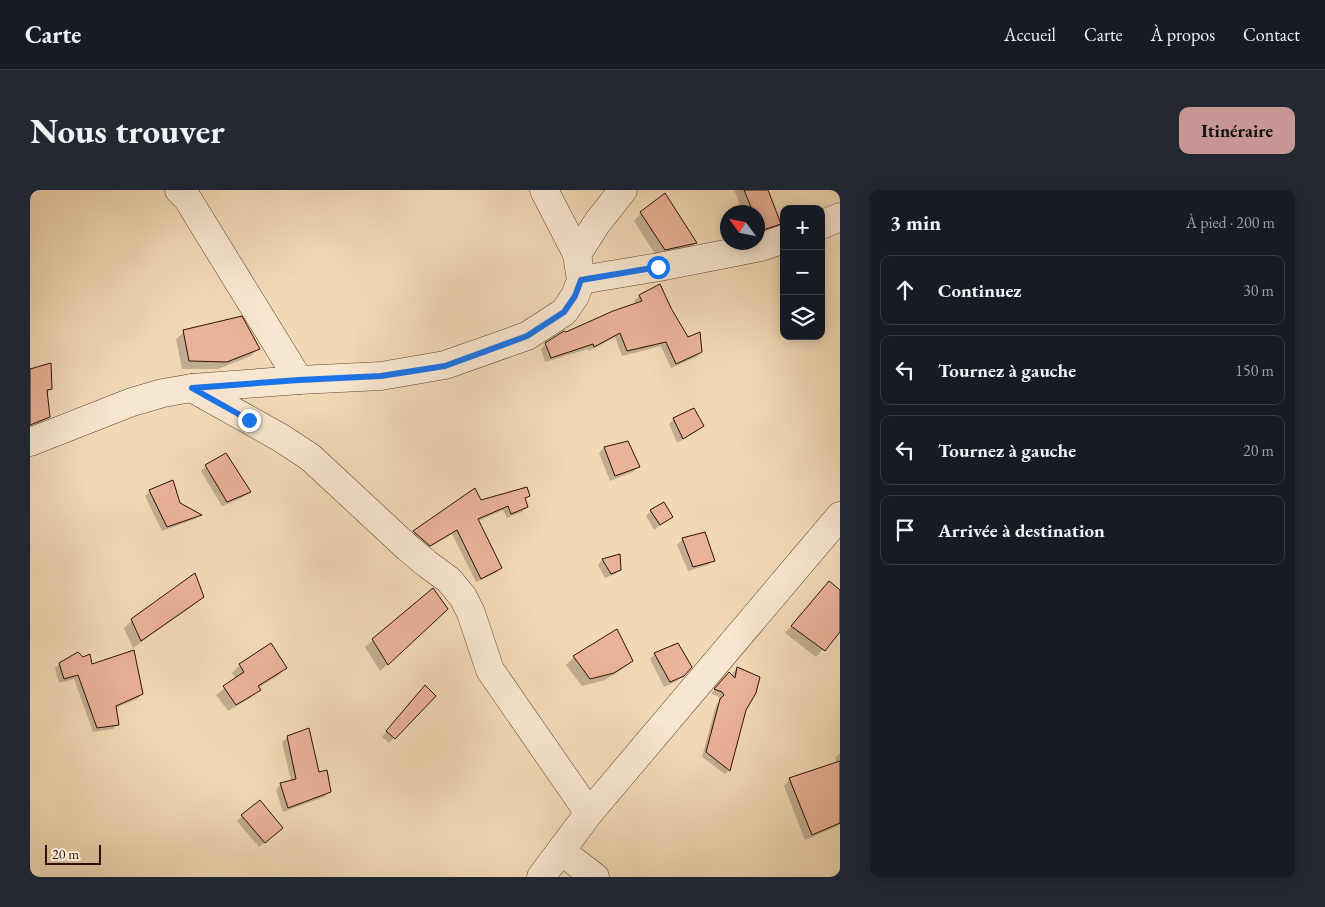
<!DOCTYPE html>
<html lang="fr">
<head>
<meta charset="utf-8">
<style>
	body { margin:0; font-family:"EB Garamond",serif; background:#242831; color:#f1f3f6 }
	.controls { position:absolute; right:15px; top:15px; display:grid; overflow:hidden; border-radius:10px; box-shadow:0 2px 12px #0003 }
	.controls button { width:45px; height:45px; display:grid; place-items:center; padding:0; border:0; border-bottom:1px solid #363941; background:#171b24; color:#f1f3f6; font:25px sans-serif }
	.compass { position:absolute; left:690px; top:15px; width:45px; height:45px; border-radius:50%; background:#171b24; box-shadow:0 2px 12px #0003; rotate:303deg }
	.scale { position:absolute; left:15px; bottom:12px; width:56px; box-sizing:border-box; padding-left:5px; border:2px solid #2c1101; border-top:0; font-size:14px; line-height:18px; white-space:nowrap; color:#2c1101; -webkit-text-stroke:4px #f7e6d0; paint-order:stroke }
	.stop { position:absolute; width:15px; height:15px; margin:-11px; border:4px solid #1a73e8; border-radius:50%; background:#fff }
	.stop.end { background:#1a73e8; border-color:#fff; box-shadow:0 1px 5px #0008 }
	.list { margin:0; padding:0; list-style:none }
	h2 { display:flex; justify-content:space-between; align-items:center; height:65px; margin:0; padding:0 20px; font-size:21px }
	h2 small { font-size:16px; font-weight:400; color:#9ea1a6 }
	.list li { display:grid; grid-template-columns:32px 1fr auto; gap:15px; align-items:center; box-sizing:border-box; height:70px; margin:0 10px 10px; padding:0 10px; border:1px solid #363941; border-radius:10px }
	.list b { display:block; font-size:19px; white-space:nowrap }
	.list em { font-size:16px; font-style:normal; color:#9ea1a6 }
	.icon { flex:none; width:28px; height:28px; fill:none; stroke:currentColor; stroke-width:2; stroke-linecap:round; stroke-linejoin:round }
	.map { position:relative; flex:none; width:810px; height:687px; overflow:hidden; border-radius:10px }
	header { display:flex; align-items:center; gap:30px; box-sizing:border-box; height:70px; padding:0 25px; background:#171b24; border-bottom:1px solid #363941 }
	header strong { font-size:24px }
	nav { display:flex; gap:28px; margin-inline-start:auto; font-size:18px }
	.intro { display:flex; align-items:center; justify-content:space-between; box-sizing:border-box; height:120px; padding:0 30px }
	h1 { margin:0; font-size:35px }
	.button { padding:12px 22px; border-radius:10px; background:#c59692; color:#111; font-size:18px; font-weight:700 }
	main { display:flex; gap:30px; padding:0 30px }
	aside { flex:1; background:#171b24; border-radius:10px; box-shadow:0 2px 12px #0003 }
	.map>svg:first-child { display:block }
	.shadow { fill:#0003 }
	.building { fill:#ebb29a; stroke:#2c1101 }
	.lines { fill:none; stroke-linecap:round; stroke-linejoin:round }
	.minor-casing { stroke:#5e432e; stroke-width:29 }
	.minor { stroke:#f7e6d0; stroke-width:28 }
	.route { stroke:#1a73e8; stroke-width:6 }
</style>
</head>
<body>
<header>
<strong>Carte</strong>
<nav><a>Accueil</a><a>Carte</a><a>À propos</a><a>Contact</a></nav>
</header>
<div class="intro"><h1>Nous trouver</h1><a class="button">Itinéraire</a></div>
<main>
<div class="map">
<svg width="810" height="687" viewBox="0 0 810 687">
	<rect width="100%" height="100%" fill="#f2d9b6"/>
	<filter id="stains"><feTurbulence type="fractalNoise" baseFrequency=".004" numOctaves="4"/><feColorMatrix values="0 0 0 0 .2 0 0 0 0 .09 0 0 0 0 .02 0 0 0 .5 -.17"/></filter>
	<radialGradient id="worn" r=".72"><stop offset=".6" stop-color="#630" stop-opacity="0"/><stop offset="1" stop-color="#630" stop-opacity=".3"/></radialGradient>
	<g class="shadow">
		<path d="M 704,0 L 737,0 L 750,34 L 742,41 L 728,46 L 728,22 L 713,22 Z"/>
		<path d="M 611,23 L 665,53 L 657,60 L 627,67 L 604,31 Z"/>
		<path d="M 630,95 L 640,119 L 657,149 L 671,162 L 666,167 L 641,178 L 631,156 L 592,166 L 585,147 L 559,161 L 558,159 L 515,172 L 511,159 L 516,154 L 534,142 L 549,138 L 606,114 L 604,111 L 609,106 Z"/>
		<path d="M 154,142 L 228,159 L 221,166 L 188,179 L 152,179 L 146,149 Z"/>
		<path d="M 0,180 L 21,199 L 16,203 L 18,227 L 13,232 L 0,238 Z"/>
		<path d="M 644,229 L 672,236 L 667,241 L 647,253 L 639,234 Z"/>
		<path d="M 598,252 L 608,277 L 603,282 L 580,291 L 569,263 L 574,258 Z"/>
		<path d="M 176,276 L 219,302 L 214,307 L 192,316 L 171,281 Z"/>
		<path d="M 445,300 L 451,312 L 498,306 L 494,310 L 497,317 L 492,322 L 477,328 L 473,320 L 448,331 L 471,378 L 466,383 L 446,392 L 422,344 L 395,360 L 379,347 Z"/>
		<path d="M 120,301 L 170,325 L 165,329 L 132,341 L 115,306 Z"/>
		<path d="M 621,321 L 642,327 L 624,340 L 616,326 Z"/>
		<path d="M 674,344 L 683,370 L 678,375 L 658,381 L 647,355 L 652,350 Z"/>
		<path d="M 589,366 L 590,379 L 585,384 L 575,388 L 568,375 L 572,370 Z"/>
		<path d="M 792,400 L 810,402 L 810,440 L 786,467 L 755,443 Z"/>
		<path d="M 173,406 L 165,414 L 103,458 L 94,438 L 102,430 Z"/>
		<path d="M 409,426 L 350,481 L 335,457 L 343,450 Z"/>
		<path d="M 625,464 L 653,486 L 647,491 L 634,497 L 620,469 Z"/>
		<path d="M 544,467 L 602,470 L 594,478 L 575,490 L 552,496 L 536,475 Z"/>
		<path d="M 30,474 L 61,475 L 112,504 L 107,509 L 85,518 L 87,535 L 83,539 L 63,542 L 44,489 L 29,493 L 25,478 Z"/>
		<path d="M 210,475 L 255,478 L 248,486 L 228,498 L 229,500 L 222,507 L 198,521 L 186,505 L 206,489 L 202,483 Z"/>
		<path d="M 707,478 L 714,520 L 699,580 L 695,584 L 672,567 L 686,515 L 690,511 L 688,506 L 681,504 L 694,488 L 702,487 L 703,483 Z"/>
		<path d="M 390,501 L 404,506 L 359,553 L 352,547 Z"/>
		<path d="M 258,547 L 289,583 L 299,602 L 294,607 L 253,622 L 246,600 L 251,594 L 261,591 L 252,552 Z"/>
		<path d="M 810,563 L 810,635 L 775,650 L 754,596 L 760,589 L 807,573 L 805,568 Z"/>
		<path d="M 212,626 L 246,643 L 229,657 L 207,631 Z"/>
	</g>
	<g class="building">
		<path d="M 714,0 L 738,0 L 751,34 L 730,41 L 728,35 L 728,22 L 723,22 Z"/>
		<path d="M 635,3 L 667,53 L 635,60 L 610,22 Z"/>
		<path d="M 630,94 L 641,118 L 658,147 L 670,142 L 672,162 L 646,174 L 636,152 L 597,161 L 590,143 L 564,157 L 563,154 L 521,168 L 515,153 L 534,141 L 536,142 L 583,121 L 612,111 L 609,105 Z"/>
		<path d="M 212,126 L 230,159 L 197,172 L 159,171 L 153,140 Z"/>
		<path d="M 21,173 L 22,199 L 17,200 L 20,227 L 0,235 L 0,179 Z"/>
		<path d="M 664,218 L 674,236 L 653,249 L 643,228 Z"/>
		<path d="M 598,251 L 610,277 L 585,286 L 574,257 Z"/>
		<path d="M 196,263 L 221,302 L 197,312 L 175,275 Z"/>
		<path d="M 143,290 L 150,313 L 172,325 L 137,337 L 119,300 Z"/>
		<path d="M 497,297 L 500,306 L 495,308 L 498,317 L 481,324 L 478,316 L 448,329 L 472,378 L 451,389 L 427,340 L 400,356 L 383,341 L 445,298 L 451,310 Z"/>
		<path d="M 634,312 L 643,327 L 630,335 L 620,320 Z"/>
		<path d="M 675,342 L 685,371 L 663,377 L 652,348 Z"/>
		<path d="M 590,364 L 591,380 L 581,384 L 572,369 Z"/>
		<path d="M 165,383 L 174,407 L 111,451 L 101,429 Z"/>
		<path d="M 799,391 L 810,400 L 810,442 L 795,461 L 761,436 Z"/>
		<path d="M 403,398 L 418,419 L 358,475 L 342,449 Z"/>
		<path d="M 587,439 L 603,471 L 584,483 L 560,489 L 543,466 Z"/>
		<path d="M 241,453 L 257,478 L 228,496 L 231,500 L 206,515 L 193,496 L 214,482 L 209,474 Z"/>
		<path d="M 648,453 L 662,477 L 654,486 L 640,492 L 624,463 Z"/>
		<path d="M 104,460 L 113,504 L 86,516 L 89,535 L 67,538 L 48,485 L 34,489 L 29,473 L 48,462 L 53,467 L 60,464 L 62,474 Z"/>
		<path d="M 707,477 L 730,487 L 726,503 L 716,520 L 700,581 L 676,562 L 690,509 L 694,505 L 692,502 L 684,499 L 699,482 L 705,488 Z"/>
		<path d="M 395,495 L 406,506 L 365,549 L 356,541 Z"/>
		<path d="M 279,538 L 289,582 L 297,580 L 301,602 L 258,618 L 250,593 L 266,589 L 257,546 Z"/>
		<path d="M 810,571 L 810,633 L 782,645 L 759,588 Z"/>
		<path d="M 230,610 L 253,638 L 235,653 L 211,625 Z"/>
	</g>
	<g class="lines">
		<defs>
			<g id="minor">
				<path d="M 149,0 L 157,8 L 269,190"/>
				<path d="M 791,35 L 810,27"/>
				<path d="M 547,64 L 567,33 L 593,0"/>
				<path d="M 551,90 L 629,77 L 731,57 L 754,49"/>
				<path d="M 162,198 L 251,248 L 280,267 L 378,358 L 397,374 L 419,390 L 433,407 L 441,423 L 460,480 L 559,623"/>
				<path d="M 0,252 L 102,212 L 133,203 L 162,198 L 269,190 L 351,186 L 415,175 L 497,146 L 534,122 L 545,106 L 551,90 L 547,64 L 514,0"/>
				<path d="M 531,661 L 565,687"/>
				<path d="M 511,687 L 559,623 L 810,326"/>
			</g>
		</defs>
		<use href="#minor" class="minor-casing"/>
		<use href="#minor" class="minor"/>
	</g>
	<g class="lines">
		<path class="route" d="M 219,230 L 162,198 L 269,190 L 351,186 L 415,176 L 497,146 L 534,122 L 545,106 L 551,90 L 628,77"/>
	</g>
	<rect width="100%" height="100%" filter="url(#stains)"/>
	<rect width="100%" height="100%" fill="url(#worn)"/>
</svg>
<div class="controls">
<button>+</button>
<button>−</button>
<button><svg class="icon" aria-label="layers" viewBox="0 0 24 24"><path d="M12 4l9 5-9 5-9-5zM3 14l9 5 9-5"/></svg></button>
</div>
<svg class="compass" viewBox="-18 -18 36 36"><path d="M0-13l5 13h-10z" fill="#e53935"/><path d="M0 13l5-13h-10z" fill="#9ea1a6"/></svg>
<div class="scale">20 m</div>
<div class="stop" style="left:628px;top:77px"></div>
<div class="stop end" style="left:219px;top:230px"></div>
</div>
<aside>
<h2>3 min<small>À pied · 200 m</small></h2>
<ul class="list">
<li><svg class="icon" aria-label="ahead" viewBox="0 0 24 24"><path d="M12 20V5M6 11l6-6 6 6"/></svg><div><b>Continuez</b></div><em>30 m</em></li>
<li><svg class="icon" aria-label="left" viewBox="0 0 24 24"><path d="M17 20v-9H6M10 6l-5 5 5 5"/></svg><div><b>Tournez à gauche</b></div><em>150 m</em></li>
<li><svg class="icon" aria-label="left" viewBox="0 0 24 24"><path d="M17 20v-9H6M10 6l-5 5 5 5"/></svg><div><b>Tournez à gauche</b></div><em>20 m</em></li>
<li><svg class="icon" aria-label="arrive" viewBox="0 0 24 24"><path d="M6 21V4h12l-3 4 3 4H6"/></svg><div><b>Arrivée à destination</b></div></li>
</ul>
</aside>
</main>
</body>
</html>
